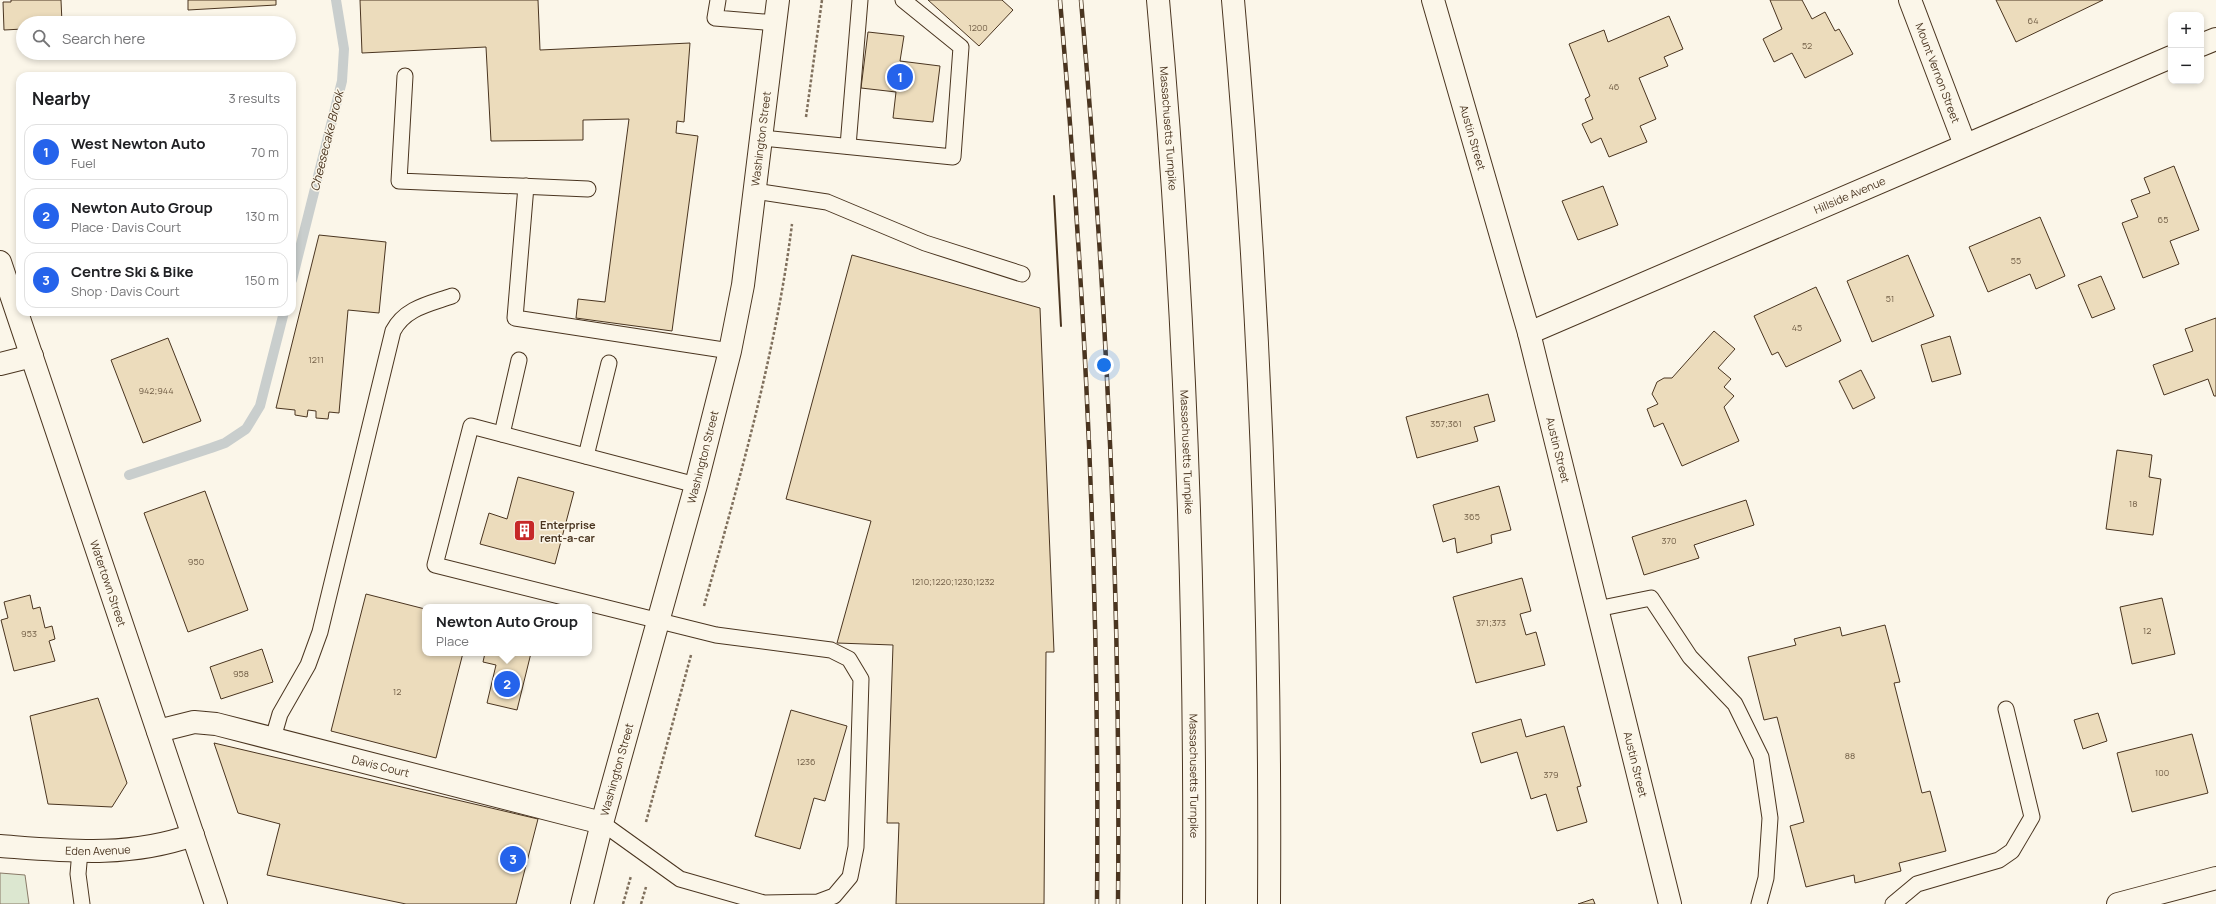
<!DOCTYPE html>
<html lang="en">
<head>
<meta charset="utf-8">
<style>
	body { margin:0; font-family:Manrope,sans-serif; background:#f6f6f6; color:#202124 }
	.controls { position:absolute; right:12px; top:12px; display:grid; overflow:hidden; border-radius:8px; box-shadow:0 2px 6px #0003 }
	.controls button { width:36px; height:36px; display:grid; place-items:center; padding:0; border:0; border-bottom:1px solid #e0e0e0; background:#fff; color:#202124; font:20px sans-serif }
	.you { position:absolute; left:1104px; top:365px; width:14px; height:14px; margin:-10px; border:3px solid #fff; border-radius:50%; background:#1a73e8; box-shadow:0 0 0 6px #1a73e833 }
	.badge { display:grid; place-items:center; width:26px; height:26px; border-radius:50%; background:#2563eb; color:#fff; font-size:13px; font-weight:700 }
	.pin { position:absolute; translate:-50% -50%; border:2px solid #fff; box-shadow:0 1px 4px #0006 }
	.popup { position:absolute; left:422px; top:604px; width:170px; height:52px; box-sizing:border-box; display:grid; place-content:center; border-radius:8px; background:#fff; filter:drop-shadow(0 1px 3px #0005); font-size:13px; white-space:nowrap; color:#757577 }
	.popup b { font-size:15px; color:#202124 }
	.popup::after { content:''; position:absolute; left:50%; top:100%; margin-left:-8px; border:8px solid transparent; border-top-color:#fff }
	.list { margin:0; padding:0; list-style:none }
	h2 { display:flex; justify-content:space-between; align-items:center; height:52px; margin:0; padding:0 16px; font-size:17px }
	h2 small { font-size:13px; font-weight:400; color:#757577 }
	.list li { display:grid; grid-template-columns:26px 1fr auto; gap:12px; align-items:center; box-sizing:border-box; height:56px; margin:0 8px 8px; padding:0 8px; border:1px solid #e0e0e0; border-radius:12px }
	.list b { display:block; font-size:15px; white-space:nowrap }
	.list p { margin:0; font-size:13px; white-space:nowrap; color:#757577 }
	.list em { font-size:13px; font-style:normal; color:#757577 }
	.icon { flex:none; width:22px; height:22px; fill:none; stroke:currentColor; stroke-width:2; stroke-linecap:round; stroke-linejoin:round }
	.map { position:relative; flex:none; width:2216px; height:904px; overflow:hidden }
	.search { position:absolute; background:#fff; box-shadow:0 2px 6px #0003; left:16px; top:16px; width:280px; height:44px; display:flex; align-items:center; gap:10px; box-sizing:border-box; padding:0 14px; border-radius:22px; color:#757577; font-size:15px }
	.panel { position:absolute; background:#fff; box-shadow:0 2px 6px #0003; left:16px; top:72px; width:280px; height:244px; border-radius:12px }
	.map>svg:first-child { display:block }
	.green { fill:#dce7d0; stroke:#887966 }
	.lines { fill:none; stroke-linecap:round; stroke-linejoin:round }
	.stream { stroke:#c9cecd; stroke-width:10 }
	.building { fill:#ecdcbc; stroke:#4a3520 }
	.service-casing { stroke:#4a3520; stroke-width:17 }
	.minor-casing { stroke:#4a3520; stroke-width:24 }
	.secondary-casing { stroke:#4a3520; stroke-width:24 }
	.primary-casing { stroke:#4a3520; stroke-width:24 }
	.motorway-casing { stroke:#4a3520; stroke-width:24 }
	.path { stroke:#7f6f5c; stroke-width:2.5; stroke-dasharray:3 2; stroke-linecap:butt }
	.service { stroke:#fbf6e9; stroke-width:15 }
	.minor { stroke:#fbf6e9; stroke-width:22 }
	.secondary { stroke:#fbf6e9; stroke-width:22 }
	.primary { stroke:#fbf6e9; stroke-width:22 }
	.motorway { stroke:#fbf6e9; stroke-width:22 }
	.rail-casing { stroke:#4a3520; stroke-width:4.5 }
	.rail { stroke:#fbf6e9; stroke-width:3; stroke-dasharray:9; stroke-linecap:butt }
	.wall { stroke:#4a3520; stroke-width:2 }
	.labels { text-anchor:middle; stroke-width:3; stroke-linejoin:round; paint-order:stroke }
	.number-label { font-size:9px; fill:#725f47 }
	.street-label { font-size:11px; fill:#4a3520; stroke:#fbf6e9 }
	.poi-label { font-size:11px; font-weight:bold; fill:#4a3520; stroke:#fbf6e9; text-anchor:start }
	.water-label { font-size:12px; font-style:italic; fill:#4a3520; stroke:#fbf6e9 }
</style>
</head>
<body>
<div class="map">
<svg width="2216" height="904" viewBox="0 0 2216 904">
	<rect width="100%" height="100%" fill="#fbf6e9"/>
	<path class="green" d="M 0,873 L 25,875 L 29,904 L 0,904 Z"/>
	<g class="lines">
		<g class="stream">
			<path d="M 292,280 L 342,81 L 344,49 L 336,0"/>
			<path d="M 129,475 L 211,448 L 225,443 L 246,429 L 260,406 L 284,312"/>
		</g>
	</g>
	<g class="building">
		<path d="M 11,0 L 61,0 L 62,23 L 23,23 L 23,29 L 4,30 L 3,2 L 11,2 Z"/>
		<path d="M 188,0 L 276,0 L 276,5 L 188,10 Z"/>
		<path d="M 360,0 L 538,0 L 540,50 L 690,43 L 684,122 L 677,121 L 676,133 L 698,136 L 672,331 L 576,318 L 578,299 L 605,302 L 629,119 L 583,120 L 583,140 L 491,141 L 486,47 L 362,53 Z"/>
		<path d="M 928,0 L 1002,0 L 1013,10 L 979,46 Z"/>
		<path d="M 1770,0 L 1802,0 L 1812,19 L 1825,12 L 1835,31 L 1839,29 L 1853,54 L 1805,78 L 1792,53 L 1774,62 L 1763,39 L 1782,29 Z"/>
		<path d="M 1996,0 L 2103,0 L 2016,42 Z"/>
		<path d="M 1669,16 L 1683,49 L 1664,57 L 1668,66 L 1639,78 L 1656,119 L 1640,126 L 1647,142 L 1609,157 L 1601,138 L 1591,143 L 1582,124 L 1593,119 L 1585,99 L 1590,96 L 1569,44 L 1604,30 L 1608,42 Z"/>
		<path d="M 868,32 L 904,36 L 900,61 L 940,66 L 933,122 L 893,118 L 896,92 L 861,88 Z"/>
		<path d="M 2174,166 L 2199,230 L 2170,241 L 2179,264 L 2143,278 L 2122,223 L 2138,217 L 2131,200 L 2150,193 L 2144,178 Z"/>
		<path d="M 1603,186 L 1618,225 L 1578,240 L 1562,201 Z"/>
		<path d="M 2040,217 L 2065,276 L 2036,289 L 2030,274 L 1988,292 L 1969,247 Z"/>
		<path d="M 319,235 L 386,242 L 379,313 L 348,310 L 339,413 L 329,412 L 328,419 L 316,418 L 316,411 L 308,410 L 307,417 L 295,415 L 295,410 L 276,408 Z"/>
		<path d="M 852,255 L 1040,308 L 1054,652 L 1046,652 L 1044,904 L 896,904 L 899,823 L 887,823 L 893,645 L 837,643 L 871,521 L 786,499 Z"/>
		<path d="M 1908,255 L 1934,316 L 1872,342 L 1847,281 Z"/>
		<path d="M 2101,276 L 2115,309 L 2092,318 L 2078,285 Z"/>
		<path d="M 1816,287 L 1841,341 L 1786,367 L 1778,352 L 1772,355 L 1754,316 Z"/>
		<path d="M 2216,318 L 2216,396 L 2214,396 L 2208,379 L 2164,395 L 2153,365 L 2193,351 L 2185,329 Z"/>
		<path d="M 1714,331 L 1735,349 L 1718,368 L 1731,379 L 1724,387 L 1734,396 L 1724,407 L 1739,441 L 1682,466 L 1663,423 L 1654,427 L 1647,409 L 1658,404 L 1652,394 L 1657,382 L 1664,378 L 1672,378 Z"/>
		<path d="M 1950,336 L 1961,374 L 1932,382 L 1921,345 Z"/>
		<path d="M 168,338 L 201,421 L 143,443 L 111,360 Z"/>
		<path d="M 1861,370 L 1875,398 L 1853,409 L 1839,381 Z"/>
		<path d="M 1488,394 L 1495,421 L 1474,427 L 1478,441 L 1417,458 L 1406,417 Z"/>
		<path d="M 2117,450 L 2152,455 L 2149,477 L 2161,479 L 2153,535 L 2106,529 Z"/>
		<path d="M 518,477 L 574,492 L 555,564 L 480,544 L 489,513 L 507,519 Z"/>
		<path d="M 1499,486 L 1511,530 L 1491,535 L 1492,543 L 1457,553 L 1455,538 L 1443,542 L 1433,505 Z"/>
		<path d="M 205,491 L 248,610 L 188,632 L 144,513 Z"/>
		<path d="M 1746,500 L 1754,525 L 1694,545 L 1699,558 L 1644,575 L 1632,537 Z"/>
		<path d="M 1522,578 L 1531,611 L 1520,614 L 1526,635 L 1536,632 L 1545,665 L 1476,683 L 1453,597 Z"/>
		<path d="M 366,594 L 425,609 L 425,653 L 463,653 L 436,758 L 331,731 Z"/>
		<path d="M 30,595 L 33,609 L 40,607 L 45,628 L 52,626 L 55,639 L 49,641 L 55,661 L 14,671 L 1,620 L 8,618 L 4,602 Z"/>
		<path d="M 2162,598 L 2175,654 L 2132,664 L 2120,607 Z"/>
		<path d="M 1885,625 L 1900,682 L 1894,683 L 1922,793 L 1930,791 L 1946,851 L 1899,863 L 1901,871 L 1855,883 L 1854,875 L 1806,887 L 1790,826 L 1804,822 L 1777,717 L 1764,720 L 1748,657 L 1796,645 L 1794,639 L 1840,627 L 1842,636 Z"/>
		<path d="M 262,649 L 273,682 L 221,699 L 210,667 Z"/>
		<path d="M 485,653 L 531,653 L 517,710 L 487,703 L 496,665 L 483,662 Z"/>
		<path d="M 98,698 L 127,783 L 112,807 L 48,804 L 30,716 Z"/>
		<path d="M 791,710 L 847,726 L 825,801 L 814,798 L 800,849 L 755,836 Z"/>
		<path d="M 2098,713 L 2107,741 L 2083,749 L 2074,720 Z"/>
		<path d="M 1521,719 L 1526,737 L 1564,726 L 1581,786 L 1577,787 L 1587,822 L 1557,831 L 1546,794 L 1531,799 L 1517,752 L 1481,763 L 1472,733 Z"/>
		<path d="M 2192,734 L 2208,793 L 2132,812 L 2117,753 Z"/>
		<path d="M 214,743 L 538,819 L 516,904 L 406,904 L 267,875 L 280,824 L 238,813 Z"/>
		<path d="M 1593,899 L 1595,904 L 1578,904 Z"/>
	</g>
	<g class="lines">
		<defs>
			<g id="service">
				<path d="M 718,0 L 715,18 L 776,23"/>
				<path d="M 405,76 L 399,181 L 588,189"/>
				<path d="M 762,138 L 953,157 L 961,47 L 903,0"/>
				<path d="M 848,146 L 860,0"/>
				<path d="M 526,186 L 515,318 L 730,351"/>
				<path d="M 755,191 L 827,202 L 925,243 L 1022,274"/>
				<path d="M 502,434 L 519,360"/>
				<path d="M 586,456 L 609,363"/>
				<path d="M 1597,609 L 1651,598 L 1690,657 L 1735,704 L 1761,757 L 1770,818 L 1766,878 L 1759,904"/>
				<path d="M 273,738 L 280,714 L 308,665 L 320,632 L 393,331 C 405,308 429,304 452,296"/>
				<path d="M 602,823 L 680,879 L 764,903 L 818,902 L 834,896 L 850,877 L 856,847 L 861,679 L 849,659 L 831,650 L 716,635 L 435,565 L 471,426 L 696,485"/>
				<path d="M 80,851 L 78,874 L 82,904"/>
				<path d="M 1893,904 L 1917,884 L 1999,860 L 2012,851 L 2032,817 L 2006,709"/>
			</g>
			<g id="minor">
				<path id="s1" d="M 1910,0 L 1965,145"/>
				<path d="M 2201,45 L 2216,39"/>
				<path id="s2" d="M 1529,333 L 2171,57"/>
				<path d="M 0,364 L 32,356"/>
				<path id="s3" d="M 158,731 L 194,722 L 216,724 L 602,823"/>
				<path id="s4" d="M 0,846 C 67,851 128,858 193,835"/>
			</g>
			<g id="secondary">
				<path id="s5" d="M 1433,0 L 1529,333 L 1670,904"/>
				<path id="s6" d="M 582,904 L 602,823 L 696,485 L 730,351 L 743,285 L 778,0"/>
				<path d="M 2118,904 L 2216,878"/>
			</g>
			<g id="primary">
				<path id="s7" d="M 0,262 L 216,904"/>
			</g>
			<g id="motorway">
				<path id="s8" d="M 1158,0 C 1185,300 1196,603 1194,904"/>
				<path d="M 1233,0 C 1260,301 1271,602 1269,904"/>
			</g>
		</defs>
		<use href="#service" class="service-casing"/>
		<use href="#minor" class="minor-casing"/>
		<use href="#secondary" class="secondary-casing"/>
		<use href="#primary" class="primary-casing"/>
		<use href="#motorway" class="motorway-casing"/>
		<g class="path">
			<path d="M 806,117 L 822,0"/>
			<path d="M 704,606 C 739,481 776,353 792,224"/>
			<path d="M 646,822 L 691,655"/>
			<path d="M 623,904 L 631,876"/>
			<path d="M 641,904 L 646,887"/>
		</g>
		<use href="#service" class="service"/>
		<use href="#minor" class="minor"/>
		<use href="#secondary" class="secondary"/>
		<use href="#primary" class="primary"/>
		<use href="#motorway" class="motorway"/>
		<defs>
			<g id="rail">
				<path d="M 1060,0 C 1086,301 1100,602 1097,904"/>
				<path d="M 1081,0 C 1107,300 1121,602 1118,904"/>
			</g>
		</defs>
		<use href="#rail" class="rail-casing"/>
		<use href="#rail" class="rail"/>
		<path class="wall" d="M 1054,196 L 1061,326"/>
	</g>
	<defs>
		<symbol id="building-square" viewBox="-11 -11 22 22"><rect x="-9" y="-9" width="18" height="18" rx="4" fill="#c62828" stroke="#fbf6e9"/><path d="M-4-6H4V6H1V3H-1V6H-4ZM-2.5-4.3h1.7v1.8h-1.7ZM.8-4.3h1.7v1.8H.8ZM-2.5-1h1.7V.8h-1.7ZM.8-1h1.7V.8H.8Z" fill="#fff"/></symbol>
	</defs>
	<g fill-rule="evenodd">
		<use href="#building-square" x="512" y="518" width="25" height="25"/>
	</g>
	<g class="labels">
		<g class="number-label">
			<text x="2033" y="24">64</text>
			<text x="978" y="31">1200</text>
			<text x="1807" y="49">52</text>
			<text x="1614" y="90">46</text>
			<text x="2163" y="223">65</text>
			<text x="2016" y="264">55</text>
			<text x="1890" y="302">51</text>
			<text x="1797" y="331">45</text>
			<text x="316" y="363">1211</text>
			<text x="156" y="394">942;944</text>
			<text x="1446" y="427">357;361</text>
			<text x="2133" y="507">18</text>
			<text x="1472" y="520">365</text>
			<text x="1669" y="544">370</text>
			<text x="196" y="565">950</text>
			<text x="953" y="585">1210;1220;1230;1232</text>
			<text x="1491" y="626">371;373</text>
			<text x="2147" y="634">12</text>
			<text x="29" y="637">953</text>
			<text x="241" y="677">958</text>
			<text x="397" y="695">12</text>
			<text x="1850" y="759">88</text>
			<text x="806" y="765">1236</text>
			<text x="2162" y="776">100</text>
			<text x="1551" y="778">379</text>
		</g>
		<g class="street-label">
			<text dy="4" stroke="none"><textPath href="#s1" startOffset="78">Mount Vernon Street</textPath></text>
			<text dy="4" stroke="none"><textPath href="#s8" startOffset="129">Massachusetts Turnpike</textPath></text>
			<text dy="4" stroke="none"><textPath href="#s6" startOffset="787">Washington Street</textPath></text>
			<text dy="4" stroke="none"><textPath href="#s5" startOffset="143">Austin Street</textPath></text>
			<text dy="4" stroke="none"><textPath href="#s2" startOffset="349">Hillside Avenue</textPath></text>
			<text dy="4" stroke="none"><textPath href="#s5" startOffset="467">Austin Street</textPath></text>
			<text dy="4" stroke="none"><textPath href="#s8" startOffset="453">Massachusetts Turnpike</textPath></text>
			<text dy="4" stroke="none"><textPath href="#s6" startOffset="463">Washington Street</textPath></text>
			<text dy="4" stroke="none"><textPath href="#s7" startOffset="339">Watertown Street</textPath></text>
			<text dy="4" stroke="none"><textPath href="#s3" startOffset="229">Davis Court</textPath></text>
			<text dy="4" stroke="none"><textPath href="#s5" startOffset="791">Austin Street</textPath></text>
			<text dy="4" stroke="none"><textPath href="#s6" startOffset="139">Washington Street</textPath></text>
			<text dy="4" stroke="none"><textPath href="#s8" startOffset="777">Massachusetts Turnpike</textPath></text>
			<text dy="4" stroke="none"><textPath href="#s4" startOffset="98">Eden Avenue</textPath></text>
		</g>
		<g class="poi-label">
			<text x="540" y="529">Enterprise<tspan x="540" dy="13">rent-a-car</tspan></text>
		</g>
		<g class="water-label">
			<text transform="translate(327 141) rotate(-76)" y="4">Cheesecake Brook</text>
		</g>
	</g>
</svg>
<div class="controls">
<button>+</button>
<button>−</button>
</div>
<div class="you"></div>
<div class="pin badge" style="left:900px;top:77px">1</div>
<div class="pin badge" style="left:507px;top:684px">2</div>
<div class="popup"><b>Newton Auto Group</b>Place</div>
<div class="pin badge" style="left:513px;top:859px">3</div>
<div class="search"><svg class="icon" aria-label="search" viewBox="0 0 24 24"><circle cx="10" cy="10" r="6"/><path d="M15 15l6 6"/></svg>Search here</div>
<section class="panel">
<h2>Nearby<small>3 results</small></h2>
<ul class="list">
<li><span class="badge">1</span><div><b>West Newton Auto</b><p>Fuel</p></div><em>70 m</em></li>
<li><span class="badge">2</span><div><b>Newton Auto Group</b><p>Place · Davis Court</p></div><em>130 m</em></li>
<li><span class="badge">3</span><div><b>Centre Ski &amp; Bike</b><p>Shop · Davis Court</p></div><em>150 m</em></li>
</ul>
</section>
</div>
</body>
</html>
